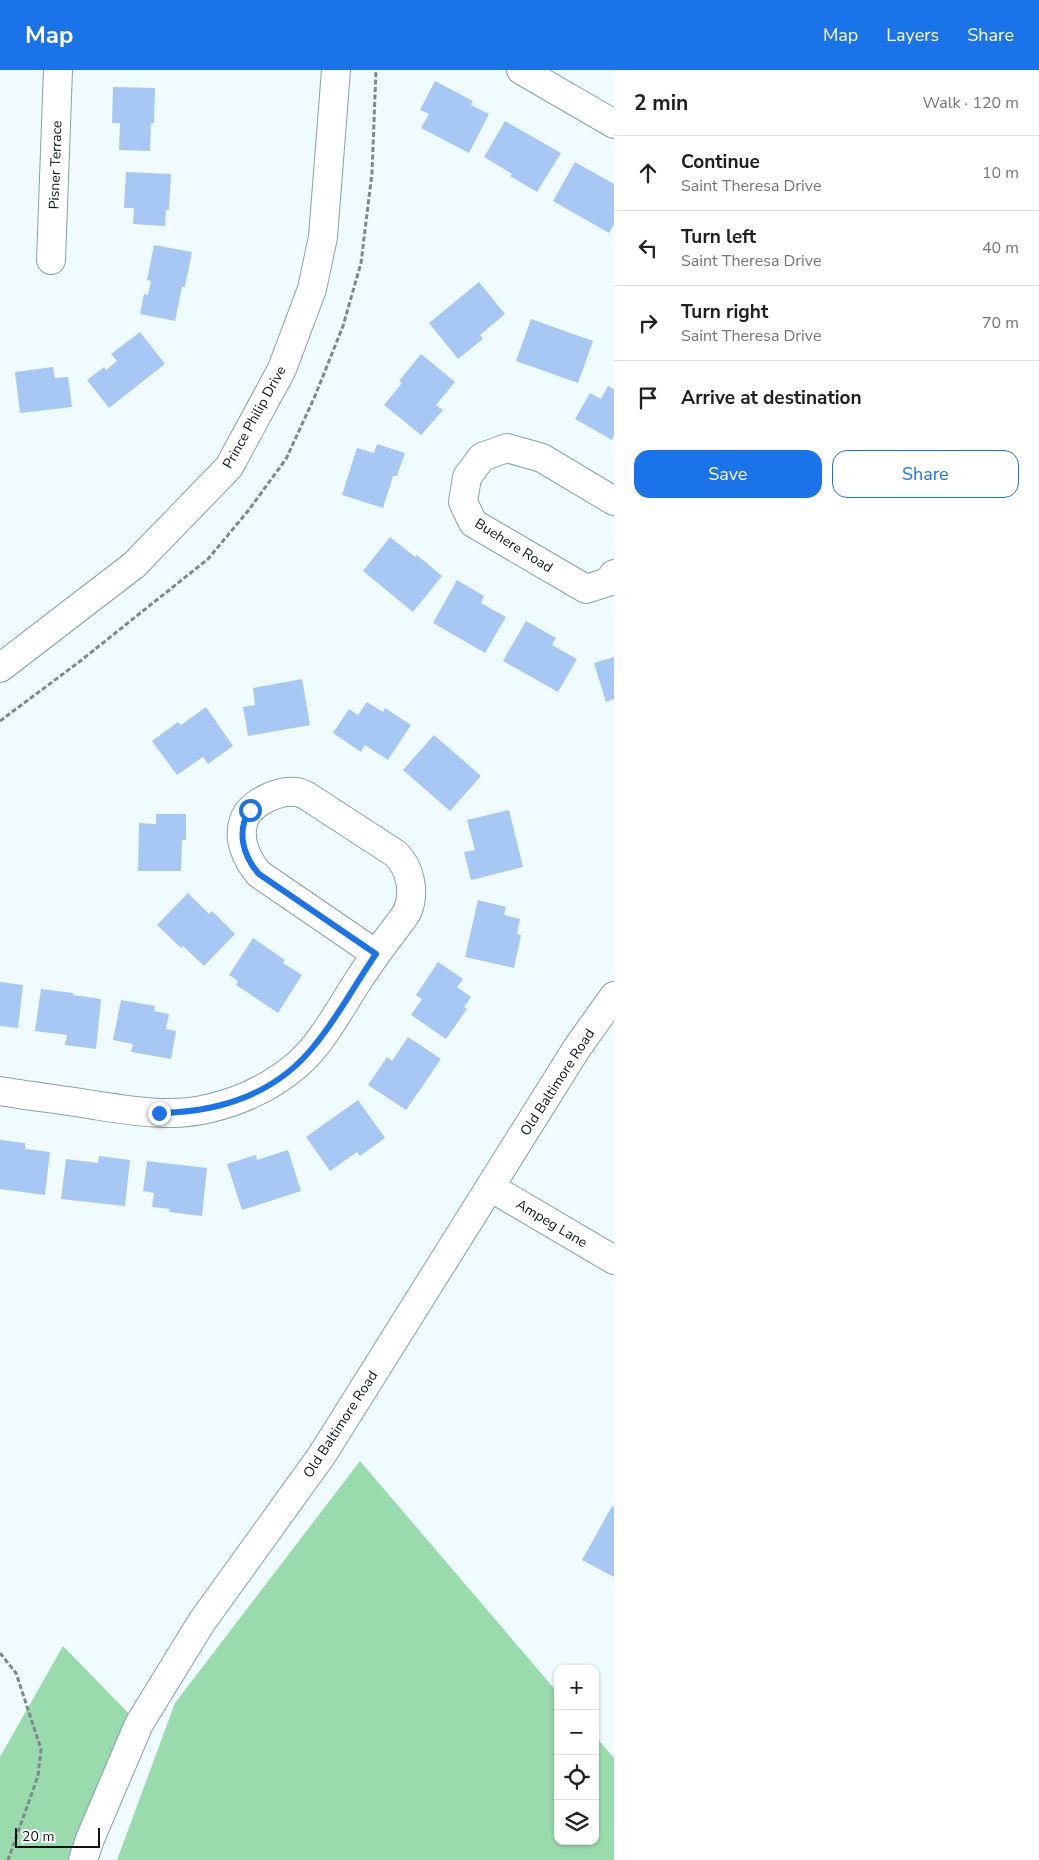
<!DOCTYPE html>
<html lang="en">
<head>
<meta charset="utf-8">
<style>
	body { margin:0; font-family:"Nunito Sans",sans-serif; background:#f2f2f2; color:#202124 }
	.controls { position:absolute; right:15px; bottom:15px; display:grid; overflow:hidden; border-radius:10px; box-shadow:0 1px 4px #0004 }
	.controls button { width:45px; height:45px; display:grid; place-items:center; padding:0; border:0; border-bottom:1px solid #e0e0e0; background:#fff; color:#202124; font:25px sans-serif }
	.scale { position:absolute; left:15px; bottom:12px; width:85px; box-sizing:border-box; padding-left:5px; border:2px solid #0a1417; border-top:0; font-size:14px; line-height:18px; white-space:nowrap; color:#0a1417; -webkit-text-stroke:4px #fff; paint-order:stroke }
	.stop { position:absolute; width:15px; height:15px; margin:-11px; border:4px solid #1a73e8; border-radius:50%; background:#fff }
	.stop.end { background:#1a73e8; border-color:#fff; box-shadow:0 1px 5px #0008 }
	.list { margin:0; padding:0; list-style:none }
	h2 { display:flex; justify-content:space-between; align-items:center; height:65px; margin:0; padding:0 20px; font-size:21px }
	h2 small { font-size:16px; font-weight:400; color:#757577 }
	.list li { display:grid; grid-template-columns:32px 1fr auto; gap:15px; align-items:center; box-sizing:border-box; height:75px; padding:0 20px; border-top:1px solid #e0e0e0 }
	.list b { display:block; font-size:19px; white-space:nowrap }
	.list p { margin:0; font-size:16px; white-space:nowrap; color:#757577 }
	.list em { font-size:16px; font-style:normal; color:#757577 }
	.actions { display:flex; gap:10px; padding:15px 20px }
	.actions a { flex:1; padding:11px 0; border:1px solid #1a73e8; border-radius:15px; text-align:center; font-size:18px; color:#1a73e8 }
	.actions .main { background:#1a73e8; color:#fff }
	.icon { flex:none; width:28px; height:28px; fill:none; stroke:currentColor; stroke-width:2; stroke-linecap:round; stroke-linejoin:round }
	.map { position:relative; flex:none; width:614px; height:1790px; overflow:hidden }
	header { display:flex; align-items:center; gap:30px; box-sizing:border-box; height:70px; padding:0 25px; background:#1a73e8; color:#fff }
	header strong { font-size:24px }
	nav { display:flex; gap:28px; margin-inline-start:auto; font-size:18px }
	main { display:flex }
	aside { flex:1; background:#fff }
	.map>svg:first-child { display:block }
	.green { fill:#99dbac }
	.building { fill:#a7c8f4 }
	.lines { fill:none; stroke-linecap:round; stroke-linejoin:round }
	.street-casing { stroke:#86a2ab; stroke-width:30 }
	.secondary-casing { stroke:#86a2ab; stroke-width:30 }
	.path { stroke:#7e898d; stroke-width:3; stroke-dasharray:5 2.5; stroke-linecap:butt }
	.street { stroke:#fff; stroke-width:28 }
	.secondary { stroke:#fff; stroke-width:28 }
	.route { stroke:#1a73e8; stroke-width:6 }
	.labels { text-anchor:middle; stroke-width:5; stroke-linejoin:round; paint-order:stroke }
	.street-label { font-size:14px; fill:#0a1417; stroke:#fff }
</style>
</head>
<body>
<header>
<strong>Map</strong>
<nav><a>Map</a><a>Layers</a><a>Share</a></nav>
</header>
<main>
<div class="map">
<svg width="614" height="1790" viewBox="0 0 614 1790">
	<rect width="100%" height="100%" fill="#effbff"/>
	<g class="green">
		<path d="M 360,1391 L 558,1623 L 558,1771 L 595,1771 L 595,1666 L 614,1688 L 614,1790 L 117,1790 L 175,1633 Z"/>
		<path d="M 63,1576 L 139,1654 L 83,1790 L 0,1790 L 0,1687 Z"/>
	</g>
	<g class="building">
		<path d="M 435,11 L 473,31 L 471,35 L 489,44 L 469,83 L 421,58 L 429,44 L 420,40 Z"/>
		<path d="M 113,17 L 155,18 L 154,53 L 151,53 L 150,81 L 119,80 L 120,53 L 112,53 Z"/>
		<path d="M 505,51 L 561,83 L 537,122 L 510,106 L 512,104 L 484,87 Z"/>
		<path d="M 575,92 L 614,114 L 614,154 L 609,163 L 553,131 Z"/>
		<path d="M 126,102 L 171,104 L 169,140 L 166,140 L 165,156 L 133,154 L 134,138 L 124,138 Z"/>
		<path d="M 154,175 L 192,182 L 185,217 L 182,217 L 175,251 L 140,244 L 144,224 L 148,225 L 151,211 L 147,210 Z"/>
		<path d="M 479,212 L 505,244 L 480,265 L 483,269 L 458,289 L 429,253 Z"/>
		<path d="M 531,249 L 593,271 L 578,313 L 516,291 Z"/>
		<path d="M 140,262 L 165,294 L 109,338 L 87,310 L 104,297 L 106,300 L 117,291 L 111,284 Z"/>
		<path d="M 421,284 L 455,312 L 436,335 L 443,340 L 421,365 L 384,335 L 402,313 L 399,311 Z"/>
		<path d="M 53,297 L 55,308 L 68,307 L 72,337 L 20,343 L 15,302 Z"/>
		<path d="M 608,316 L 614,319 L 614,366 L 612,370 L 575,349 L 590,323 L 601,329 Z"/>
		<path d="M 377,374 L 405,383 L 397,406 L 393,406 L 383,438 L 342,425 L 357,378 L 374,383 Z"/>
		<path d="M 390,467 L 415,487 L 417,485 L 442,506 L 413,542 L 363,501 Z"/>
		<path d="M 457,510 L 484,526 L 481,533 L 506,547 L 485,583 L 433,553 Z"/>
		<path d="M 526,551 L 556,568 L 552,575 L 577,589 L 558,622 L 503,591 Z"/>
		<path d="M 614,587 L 614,629 L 606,632 L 594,593 Z"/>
		<path d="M 302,609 L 310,655 L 248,666 L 243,637 L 255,635 L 253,618 Z"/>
		<path d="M 367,632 L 383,642 L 385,638 L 411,655 L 388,690 L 365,675 L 361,682 L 333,663 L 349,639 L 358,645 Z"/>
		<path d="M 206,637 L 233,676 L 208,694 L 203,687 L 177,705 L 152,671 L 178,652 L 181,655 Z"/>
		<path d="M 434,665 L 481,706 L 450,741 L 403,700 Z"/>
		<path d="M 509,740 L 523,797 L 471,810 L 464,782 L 475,780 L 467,750 Z"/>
		<path d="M 156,744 L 186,744 L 186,770 L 182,770 L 181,801 L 138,801 L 139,753 L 156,754 Z"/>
		<path d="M 188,823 L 209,844 L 212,841 L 235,864 L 204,896 L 183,876 L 181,878 L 157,855 Z"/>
		<path d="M 478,830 L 506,837 L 504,845 L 520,849 L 517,864 L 521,865 L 514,898 L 465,887 Z"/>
		<path d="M 253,868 L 285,890 L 283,893 L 302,905 L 278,943 L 236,915 L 238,911 L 229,905 Z"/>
		<path d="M 438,892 L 463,909 L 457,917 L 471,927 L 464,937 L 467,939 L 446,969 L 411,945 L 422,929 L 416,925 Z"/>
		<path d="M 0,912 L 23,915 L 18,958 L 0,956 Z"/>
		<path d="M 41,919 L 73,923 L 73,925 L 101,929 L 96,979 L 65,975 L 67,965 L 35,961 Z"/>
		<path d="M 121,930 L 155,936 L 154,941 L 169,944 L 166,959 L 176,961 L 171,989 L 131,982 L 133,974 L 113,970 Z"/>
		<path d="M 408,967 L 441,989 L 406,1040 L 368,1015 L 387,987 L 392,991 Z"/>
		<path d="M 358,1030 L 385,1068 L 360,1086 L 357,1082 L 330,1101 L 306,1067 Z"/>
		<path d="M 0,1070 L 25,1073 L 25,1079 L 50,1082 L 45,1125 L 0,1119 Z"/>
		<path d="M 288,1080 L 301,1121 L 242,1140 L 227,1094 L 256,1085 L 257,1090 Z"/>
		<path d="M 99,1086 L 130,1090 L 125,1136 L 61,1129 L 66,1089 L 98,1093 Z"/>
		<path d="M 147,1091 L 207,1098 L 202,1146 L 169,1142 L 170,1139 L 152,1137 L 154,1123 L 143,1121 Z"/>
		<path d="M 612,1436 L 614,1437 L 614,1507 L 582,1490 Z"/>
	</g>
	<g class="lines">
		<defs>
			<g id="street">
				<path d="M 521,0 L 614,54"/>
				<path d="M 51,190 L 58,0"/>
				<path d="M 614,431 L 542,388 L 507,378 L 482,387 L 467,407 L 463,432 L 473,453 L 586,519 L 608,512 L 614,504"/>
				<path d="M 0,1021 C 31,1026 63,1030 94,1035 C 132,1041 173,1048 211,1038 C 243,1030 272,1017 298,994 C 325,971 345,928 366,899 C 375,885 385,872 395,859 C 399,853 405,847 408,840 C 415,821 410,798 396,784 L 307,726 C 303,724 299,722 296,722 C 278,720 250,733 244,750 C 237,769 247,790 259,804 L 376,884"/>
				<path d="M 490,1117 L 614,1190"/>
			</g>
			<g id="secondary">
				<path d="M 0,598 L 134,495 L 229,397 L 282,299 L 312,219 L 323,167 L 336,0"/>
				<path d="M 83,1790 L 90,1769 L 139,1654 L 201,1553 L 322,1385 L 577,978 L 614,926"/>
			</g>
		</defs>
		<use href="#street" class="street-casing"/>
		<use href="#secondary" class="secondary-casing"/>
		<g class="path">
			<path d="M 0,651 L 79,592 L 208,489 L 248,441 L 286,389 L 315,326 L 343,256 L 361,193 L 372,103 L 376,0"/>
			<path d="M 0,1583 L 16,1603 L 41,1679 L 38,1706 L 8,1790"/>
		</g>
		<use href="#street" class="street"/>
		<use href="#secondary" class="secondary"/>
	</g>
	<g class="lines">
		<path class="route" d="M 159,1043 C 219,1042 275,1025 314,976 C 337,949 355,914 376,884 L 259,804 C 243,786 236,761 250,740"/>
	</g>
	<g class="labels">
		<g class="street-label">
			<text transform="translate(55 95) rotate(-88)" y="5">Pisner Terrace</text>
			<text transform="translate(254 347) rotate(-61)" y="5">Prince Philip Drive</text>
			<text transform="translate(514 475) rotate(32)" y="5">Buehere Road</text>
			<text transform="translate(557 1012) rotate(-57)" y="5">Old Baltimore Road</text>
			<text transform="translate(552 1153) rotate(31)" y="5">Ampeg Lane</text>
			<text transform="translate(340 1354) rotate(-57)" y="5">Old Baltimore Road</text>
		</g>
	</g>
</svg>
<div class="controls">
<button>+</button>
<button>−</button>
<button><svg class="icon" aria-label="locate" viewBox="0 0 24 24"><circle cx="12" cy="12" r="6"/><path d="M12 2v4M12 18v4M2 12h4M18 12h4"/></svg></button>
<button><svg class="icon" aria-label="layers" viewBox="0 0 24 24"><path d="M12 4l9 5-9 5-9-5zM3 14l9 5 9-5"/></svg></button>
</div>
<div class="scale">20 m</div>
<div class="stop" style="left:250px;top:740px"></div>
<div class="stop end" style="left:159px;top:1043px"></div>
</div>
<aside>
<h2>2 min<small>Walk · 120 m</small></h2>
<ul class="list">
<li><svg class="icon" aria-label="ahead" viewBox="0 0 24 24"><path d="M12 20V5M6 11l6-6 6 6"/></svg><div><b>Continue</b><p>Saint Theresa Drive</p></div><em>10 m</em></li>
<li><svg class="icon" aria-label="left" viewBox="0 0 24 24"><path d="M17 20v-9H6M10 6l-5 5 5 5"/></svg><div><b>Turn left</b><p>Saint Theresa Drive</p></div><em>40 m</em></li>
<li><svg class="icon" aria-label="right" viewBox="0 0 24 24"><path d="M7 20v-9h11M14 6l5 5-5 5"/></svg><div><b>Turn right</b><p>Saint Theresa Drive</p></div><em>70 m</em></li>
<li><svg class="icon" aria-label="arrive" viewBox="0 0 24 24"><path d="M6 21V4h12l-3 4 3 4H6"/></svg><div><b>Arrive at destination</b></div></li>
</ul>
<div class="actions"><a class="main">Save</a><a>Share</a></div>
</aside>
</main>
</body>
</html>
